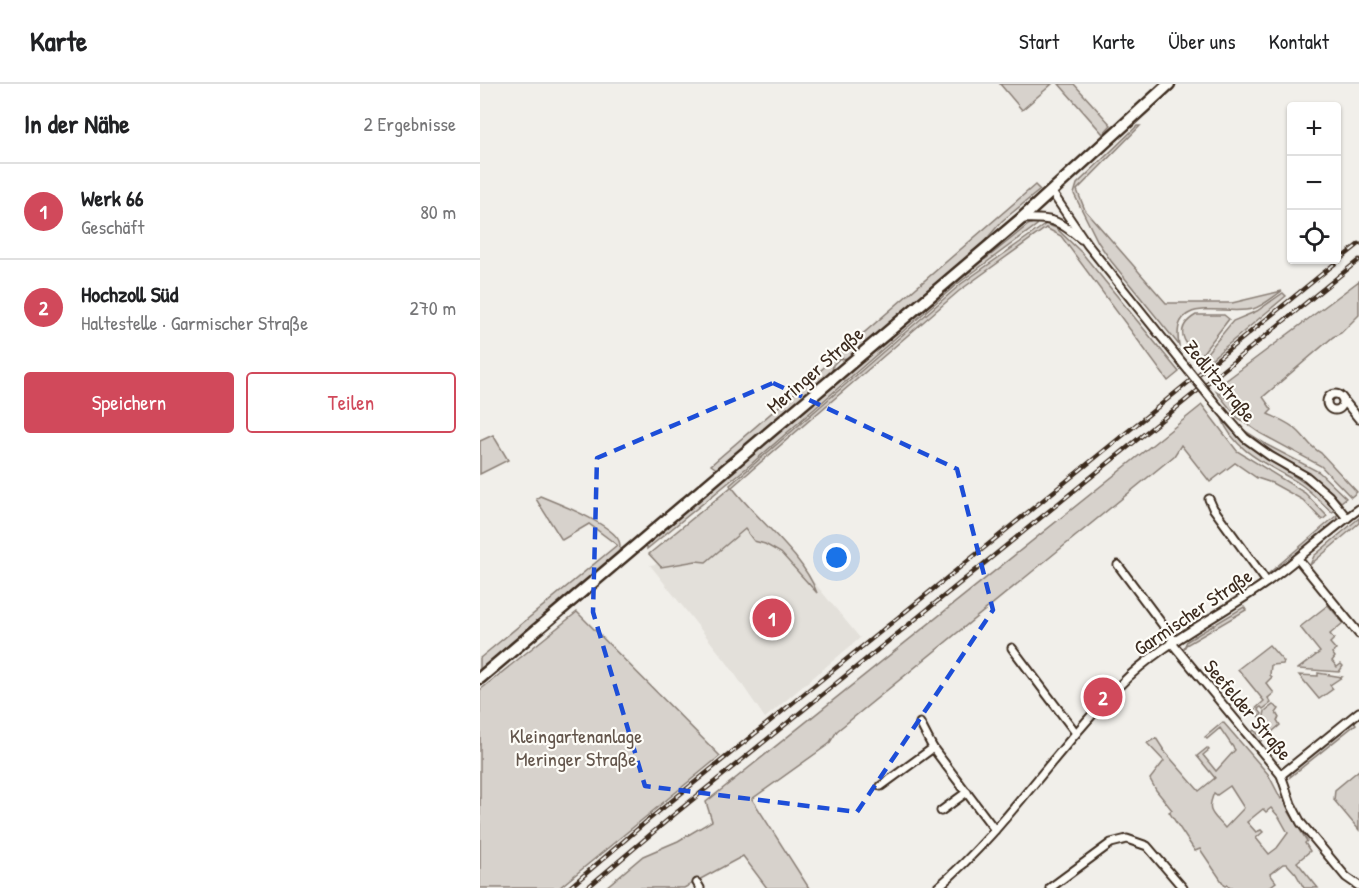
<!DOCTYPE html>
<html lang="de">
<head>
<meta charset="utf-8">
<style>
	body { margin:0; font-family:"Patrick Hand",sans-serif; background:#f6f6f6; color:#202124 }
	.controls { position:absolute; right:18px; top:18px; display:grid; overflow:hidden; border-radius:6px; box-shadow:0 2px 4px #0004 }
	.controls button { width:54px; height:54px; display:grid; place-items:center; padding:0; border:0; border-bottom:2px solid #e0e0e0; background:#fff; color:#202124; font:30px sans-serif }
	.you { position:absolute; left:357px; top:474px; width:21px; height:21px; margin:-15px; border:4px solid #fff; border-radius:50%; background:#1a73e8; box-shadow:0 0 0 9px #1a73e833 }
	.badge { display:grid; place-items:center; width:39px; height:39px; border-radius:50%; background:#d1495b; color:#fff; font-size:20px; font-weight:700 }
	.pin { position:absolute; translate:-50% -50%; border:3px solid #fff; box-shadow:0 2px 6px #0006 }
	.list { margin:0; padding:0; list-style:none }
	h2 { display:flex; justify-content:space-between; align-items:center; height:78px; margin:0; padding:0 24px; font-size:26px }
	h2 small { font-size:20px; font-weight:400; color:#757577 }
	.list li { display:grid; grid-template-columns:39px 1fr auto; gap:18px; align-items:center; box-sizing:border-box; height:96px; padding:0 24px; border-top:2px solid #e0e0e0 }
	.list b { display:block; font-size:22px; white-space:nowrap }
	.list p { margin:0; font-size:20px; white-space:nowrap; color:#757577 }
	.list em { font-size:20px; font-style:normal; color:#757577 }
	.actions { display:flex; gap:12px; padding:18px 24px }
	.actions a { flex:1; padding:14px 0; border:2px solid #d1495b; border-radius:6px; text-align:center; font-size:21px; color:#d1495b }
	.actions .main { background:#d1495b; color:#fff }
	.icon { flex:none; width:33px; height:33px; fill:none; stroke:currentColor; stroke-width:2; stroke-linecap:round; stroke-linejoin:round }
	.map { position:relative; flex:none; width:879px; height:804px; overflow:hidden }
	header { display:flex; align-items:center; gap:36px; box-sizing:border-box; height:84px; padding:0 30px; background:#fff; border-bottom:2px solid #e0e0e0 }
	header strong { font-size:28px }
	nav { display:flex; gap:33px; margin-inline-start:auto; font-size:21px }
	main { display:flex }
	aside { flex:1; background:#fff }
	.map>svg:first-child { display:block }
	.built { fill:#e3e0da }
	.green { fill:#d7d2cc; stroke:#897e75; stroke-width:1.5; fill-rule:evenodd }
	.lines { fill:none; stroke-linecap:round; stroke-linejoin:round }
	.minor-casing { stroke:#3b2a1e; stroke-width:11 }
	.primary-casing { stroke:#3b2a1e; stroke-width:15 }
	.minor { stroke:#fdfcf7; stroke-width:7 }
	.primary { stroke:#fdfcf7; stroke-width:10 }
	.rail-casing { stroke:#3b2a1e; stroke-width:4.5 }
	.rail { stroke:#fdfcf7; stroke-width:2; stroke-dasharray:7; stroke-linecap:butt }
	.minor-bridge-casing { stroke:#3b2a1e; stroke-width:11; stroke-linecap:butt }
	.minor-bridge { stroke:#fdfcf7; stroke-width:7 }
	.marked { fill:none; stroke:#1d4ed8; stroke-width:4.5; stroke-dasharray:12 8; stroke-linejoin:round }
	.labels { text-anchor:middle; stroke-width:4.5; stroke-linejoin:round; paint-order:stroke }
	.street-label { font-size:20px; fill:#3b2a1e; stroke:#fdfcf7 }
	.park-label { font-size:20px; fill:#62544a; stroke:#fdfcf7 }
</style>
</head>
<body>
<header>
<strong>Karte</strong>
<nav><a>Start</a><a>Karte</a><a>Über uns</a><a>Kontakt</a></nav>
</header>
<main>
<aside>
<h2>In der Nähe<small>2 Ergebnisse</small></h2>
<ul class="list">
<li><span class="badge">1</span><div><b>Werk 66</b><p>Geschäft</p></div><em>80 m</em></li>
<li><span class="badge">2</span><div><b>Hochzoll Süd</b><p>Haltestelle · Garmischer Straße</p></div><em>270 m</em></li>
</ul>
<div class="actions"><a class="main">Speichern</a><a>Teilen</a></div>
</aside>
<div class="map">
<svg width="879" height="804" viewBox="0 0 879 804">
	<rect width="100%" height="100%" fill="#f1efea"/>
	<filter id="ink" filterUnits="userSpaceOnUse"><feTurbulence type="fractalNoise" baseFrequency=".0167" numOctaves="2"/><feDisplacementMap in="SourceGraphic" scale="12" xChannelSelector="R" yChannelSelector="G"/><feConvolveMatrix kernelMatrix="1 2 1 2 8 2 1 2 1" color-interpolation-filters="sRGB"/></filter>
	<g filter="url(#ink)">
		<path class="built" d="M 279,432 L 380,554 L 285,634 L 248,580 L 170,481 L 228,471 Z"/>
		<g class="green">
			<path d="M 520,0 L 572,0 L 542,26 Z"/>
			<path d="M 579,0 L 594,0 L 631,41 L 623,50 Z"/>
			<path d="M 657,42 L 660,42 L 597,106 L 605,126 L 686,219 L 752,219 L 802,207 C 793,213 783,222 773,225 C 744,232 690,209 699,261 L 631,177 L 618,158 L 594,110 L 597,100 Z"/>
			<path d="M 555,101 L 560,106 L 522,137 L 503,159 L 368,274 L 359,275 L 353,281 L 352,287 L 238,386 L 231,381 Z"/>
			<path d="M 558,137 L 557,141 L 476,201 L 270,381 L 167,465 L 167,459 L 480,191 L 507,174 L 548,141 Z"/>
			<path d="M 566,140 L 576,144 L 602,169 L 699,288 L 688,297 L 581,152 L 566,144 L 479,207 L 252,403 C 277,436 322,469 337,509 L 301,469 L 285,460 L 274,457 L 265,445 L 226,478 L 216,477 L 181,483 L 169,470 L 251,403 L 250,401 L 481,200 Z"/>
			<path d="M 879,197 L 879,231 L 861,249 L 853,253 L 783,313 L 792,326 L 788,330 C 799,335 810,339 819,348 C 827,356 831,364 841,369 L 877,408 L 871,413 L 841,382 L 780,349 L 757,333 L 735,306 L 748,315 L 756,313 L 754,307 L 746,306 L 740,301 Z"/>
			<path d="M 803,209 L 806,212 L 725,280 L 721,276 L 753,237 L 777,227 Z"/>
			<path d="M 716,231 L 744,231 L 749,235 L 718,275 C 705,259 692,245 716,231 Z"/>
			<path d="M 722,321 L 757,367 L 825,409 L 847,432 L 842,436 L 823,416 L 792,399 L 777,394 L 755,379 L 730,398 L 701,361 L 694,372 L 357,647 L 349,660 L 272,715 L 329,804 L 287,804 L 263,772 L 204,804 L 125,804 L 163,772 L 198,757 L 232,737 L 226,718 Z"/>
			<path d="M 742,335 C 775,376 820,388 857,426 L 852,428 C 841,419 832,408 820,400 C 792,382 755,369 742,335 Z"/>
			<path d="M 762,345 L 787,361 L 839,388 L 866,414 L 861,418 C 832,387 793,373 762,345 Z"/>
			<path d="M 13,351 L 28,376 L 0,390 L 0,357 Z"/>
			<path d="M 60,412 C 77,419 132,440 139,457 C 141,462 140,466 138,471 L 0,588 L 0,574 L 137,461 L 109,440 L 82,456 L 56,415 Z"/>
			<path d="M 857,431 L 856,438 L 794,489 L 788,490 Z"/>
			<path d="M 879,434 L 879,439 L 830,481 L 834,472 Z"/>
			<path d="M 848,521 L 863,539 L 850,550 L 854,555 L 850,559 L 856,566 L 852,569 L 855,573 L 852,577 L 857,583 L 861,580 L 863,582 L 859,588 L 818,585 L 840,568 L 820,543 Z"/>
			<path d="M 764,523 L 766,526 L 706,561 L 703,566 L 707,557 Z"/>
			<path d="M 97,528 L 240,672 L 79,804 L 0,804 L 0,606 Z"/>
			<path d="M 789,561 L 804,578 L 803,580 L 791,581 L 790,591 L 792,593 L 786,599 L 794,609 L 788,614 L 791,619 L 783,625 L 781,623 L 778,625 L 782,630 L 779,633 L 774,626 L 784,617 L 758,585 Z"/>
			<path d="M 838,589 L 862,593 L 850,601 L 853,605 L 839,615 L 819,591 L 838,592 Z"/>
			<path d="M 793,621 L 799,625 L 796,629 L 799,634 L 797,636 L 800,641 L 780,658 L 772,648 L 774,646 L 778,650 L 787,643 L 781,635 L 784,632 L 785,627 Z"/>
			<path d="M 874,637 L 876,640 L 810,693 L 811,689 Z"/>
			<path d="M 743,638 L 788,690 L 801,715 L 805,713 L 809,728 L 827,757 L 825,759 L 830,767 L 817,778 L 838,804 L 824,804 L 816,790 L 807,780 L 803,780 L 790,790 L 796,798 L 788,804 L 750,804 L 747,801 L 745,802 L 720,765 L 715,767 L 689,728 L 692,726 L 676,706 L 670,695 L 684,677 L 667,659 L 676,654 L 685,668 L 719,707 L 735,694 L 717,672 L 727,664 L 729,666 L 723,671 L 736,687 L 755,666 L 740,644 L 727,655 L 725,653 ZM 750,702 L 764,724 L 745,744 C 732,729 726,728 734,709 L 737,711 ZM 791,724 L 799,733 L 808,749 L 797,764 L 789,770 L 776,754 L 783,748 L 781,746 L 776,748 L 767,738 L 783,725 L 786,728 Z"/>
			<path d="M 879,686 L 879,746 L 854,716 L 855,706 Z"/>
		</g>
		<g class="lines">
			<defs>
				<g id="minor">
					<path d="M 571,107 L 607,160 L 704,281"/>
					<path d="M 541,135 C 572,134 577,135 601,155"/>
					<circle cx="855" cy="318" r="8"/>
					<path d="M 862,314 L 879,335"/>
					<path d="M 734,318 L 765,354 L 790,372 L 827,393 L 849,412 L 867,434"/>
					<path d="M 729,415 L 733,424 L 787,498"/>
					<path d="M 818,475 L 879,550"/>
					<path d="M 638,481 L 694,556"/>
					<path d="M 691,558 L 801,691 L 811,720 L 821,739 L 866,793 L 879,802"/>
					<path d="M 532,564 L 596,649"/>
					<path d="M 440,639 L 453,664 L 515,746"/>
					<path d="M 801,691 L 879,628"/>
					<path d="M 401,702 L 453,664"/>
					<path d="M 461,727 L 487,708"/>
					<path d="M 217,799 L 220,804"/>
					<path d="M 457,804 C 526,745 575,666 639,602 C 682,558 737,534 787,498 C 819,475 847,448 879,425"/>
					<path d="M 570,804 L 631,759 L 647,755 L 667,762 L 703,804"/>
				</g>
				<path id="primary" d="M 0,594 L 541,135 L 689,0"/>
			</defs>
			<use href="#minor" class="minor-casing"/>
			<use href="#primary" class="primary-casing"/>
			<use href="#minor" class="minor"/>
			<use href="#primary" class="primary"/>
			<defs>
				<g id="rail">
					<path d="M 89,804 L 167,737 L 879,160"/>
					<path d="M 107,804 L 196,729 L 879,176"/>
				</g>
			</defs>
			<use href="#rail" class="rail-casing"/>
			<use href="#rail" class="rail"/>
			<defs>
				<path id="minor-bridge" d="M 704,281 L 734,318"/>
			</defs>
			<use href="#minor-bridge" class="minor-bridge-casing"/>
			<use href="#minor-bridge" class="minor-bridge"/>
		</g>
	</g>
	<path class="marked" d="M 293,299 L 477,385 L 513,526 L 377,728 L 165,702 L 113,528 L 117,374 Z"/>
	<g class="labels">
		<g class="street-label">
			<text transform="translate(335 286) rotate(-41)" y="7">Meringer Straße</text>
			<text transform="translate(740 297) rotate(50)" y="7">Zedlitzstraße</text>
			<text transform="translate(713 528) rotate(-34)" y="7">Garmischer Straße</text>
			<text transform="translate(768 626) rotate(50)" y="7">Seefelder Straße</text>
		</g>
		<g class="park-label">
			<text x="96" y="659">Kleingartenanlage<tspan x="96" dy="23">Meringer Straße</tspan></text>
		</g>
	</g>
</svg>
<div class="controls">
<button>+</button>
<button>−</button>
<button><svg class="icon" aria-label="locate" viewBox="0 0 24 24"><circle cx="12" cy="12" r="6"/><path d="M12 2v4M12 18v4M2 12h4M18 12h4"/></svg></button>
</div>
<div class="you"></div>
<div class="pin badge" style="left:292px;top:534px">1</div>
<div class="pin badge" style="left:623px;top:613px">2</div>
</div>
</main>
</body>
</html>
